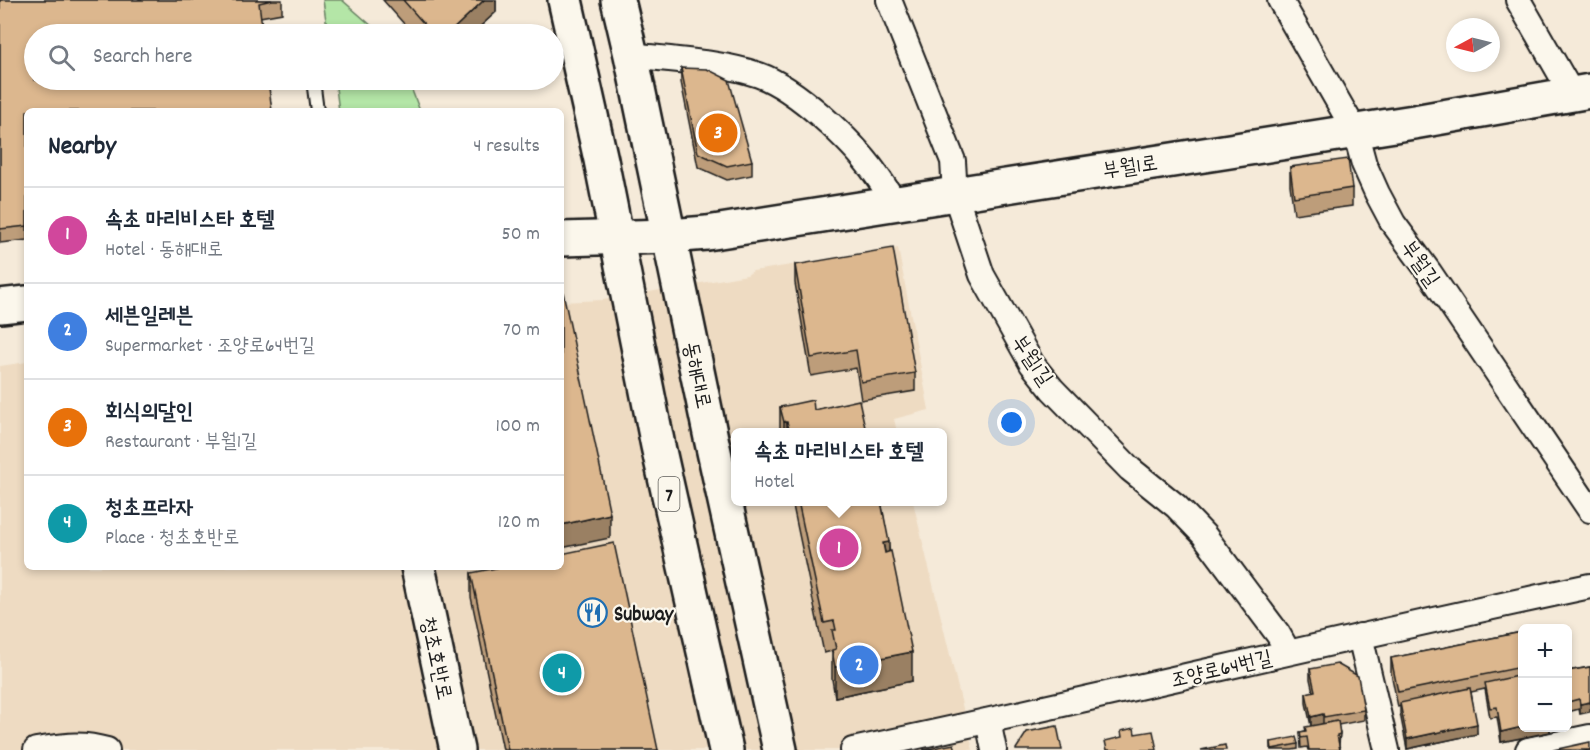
<!DOCTYPE html>
<html lang="en">
<head>
<meta charset="utf-8">
<style>
	body { margin:0; font-family:Dekko,"Poor Story",sans-serif; background:#f2f2f3; color:#1f2937 }
	.controls { position:absolute; right:18px; bottom:18px; display:grid; overflow:hidden; border-radius:9px; box-shadow:0 3px 9px #0003 }
	.controls button { width:54px; height:54px; display:grid; place-items:center; padding:0; border:0; border-bottom:2px solid #e0e1e3; background:#fff; color:#1f2937; font:30px sans-serif }
	.compass { position:absolute; left:1446px; top:18px; width:54px; height:54px; border-radius:50%; background:#fff; box-shadow:0 3px 9px #0003; rotate:263deg }
	.you { position:absolute; left:1012px; top:423px; width:21px; height:21px; margin:-15px; border:4px solid #fff; border-radius:50%; background:#1a73e8; box-shadow:0 0 0 9px #1a73e833 }
	.badge { display:grid; place-items:center; width:39px; height:39px; border-radius:50%; background:#2563eb; color:#fff; font-size:20px; font-weight:700 }
	.pin { position:absolute; translate:-50% -50%; border:3px solid #fff; box-shadow:0 2px 6px #0006 }
	.popup { position:absolute; left:731px; top:428px; width:216px; height:78px; box-sizing:border-box; display:grid; place-content:center; border-radius:9px; background:#fff; filter:drop-shadow(0 2px 4px #0005); font-size:20px; white-space:nowrap; color:#747a83 }
	.popup b { font-size:22px; color:#1f2937 }
	.popup::after { content:''; position:absolute; left:50%; top:100%; margin-left:-12px; border:12px solid transparent; border-top-color:#fff }
	.list { margin:0; padding:0; list-style:none }
	h2 { display:flex; justify-content:space-between; align-items:center; height:78px; margin:0; padding:0 24px; font-size:26px }
	h2 small { font-size:20px; font-weight:400; color:#747a83 }
	.list li { display:grid; grid-template-columns:39px 1fr auto; gap:18px; align-items:center; box-sizing:border-box; height:96px; padding:0 24px; border-top:2px solid #e0e1e3 }
	.list b { display:block; font-size:22px; white-space:nowrap }
	.list p { margin:0; font-size:20px; white-space:nowrap; color:#747a83 }
	.list em { font-size:20px; font-style:normal; color:#747a83 }
	.icon { flex:none; width:33px; height:33px; fill:none; stroke:currentColor; stroke-width:2; stroke-linecap:round; stroke-linejoin:round }
	.map { position:relative; flex:none; width:1590px; height:750px; overflow:hidden }
	.search { position:absolute; background:#fff; box-shadow:0 3px 9px #0003; left:24px; top:24px; width:540px; height:66px; display:flex; align-items:center; gap:15px; box-sizing:border-box; padding:0 21px; border-radius:33px; color:#747a83; font-size:22px }
	.panel { position:absolute; background:#fff; box-shadow:0 3px 9px #0003; left:24px; top:108px; width:540px; height:462px; border-radius:9px }
	.map>svg:first-child { display:block }
	.built { fill:#eedbc2 }
	.green { fill:#b4e6a7; stroke:#688162; stroke-width:1.5 }
	.lines { fill:none; stroke-linecap:round; stroke-linejoin:round }
	.lane-casing { stroke:#1c1c1c; stroke-width:16 }
	.street-casing { stroke:#1c1c1c; stroke-width:28 }
	.secondary-casing { stroke:#1c1c1c; stroke-width:38 }
	.primary-casing { stroke:#1c1c1c; stroke-width:38 }
	.lane { stroke:#fbf7ec; stroke-width:12 }
	.street { stroke:#fbf7ec; stroke-width:24 }
	.secondary { stroke:#fbf7ec; stroke-width:33 }
	.primary { stroke:#fbf7ec; stroke-width:33 }
	.wall { fill:#bd9d7a; stroke:#1c1c1c; stroke-width:1.5 }
	.shaded-wall { fill:#9a8063; stroke:#1c1c1c; stroke-width:1.5 }
	.building { fill:#dcb78e; stroke:#1c1c1c; stroke-width:1.5 }
	.labels { text-anchor:middle; stroke-width:4.5; stroke-linejoin:round; paint-order:stroke }
	.shield { fill:#fbf7ec; stroke:#5f5e5a; stroke-width:1.5 }
	.shield-label { font-size:20px; font-weight:bold; fill:#1c1c1c }
	.street-label { font-size:21px; fill:#1c1c1c; stroke:#fbf7ec }
	.poi-label { font-size:21px; font-weight:bold; fill:#1c1c1c; stroke:#fbf7ec; text-anchor:start }
</style>
</head>
<body>
<div class="map">
<svg width="1590" height="750" viewBox="0 0 1590 750">
	<rect width="100%" height="100%" fill="#f5ead9"/>
	<filter id="ink" filterUnits="userSpaceOnUse"><feTurbulence type="fractalNoise" baseFrequency=".0167" numOctaves="2"/><feDisplacementMap in="SourceGraphic" scale="12" xChannelSelector="R" yChannelSelector="G"/><feConvolveMatrix kernelMatrix="1 2 1 2 8 2 1 2 1" color-interpolation-filters="sRGB"/></filter>
	<g filter="url(#ink)">
		<path class="built" d="M 898,248 L 929,410 L 894,419 L 897,432 L 736,432 L 736,502 L 913,502 L 973,750 L 0,750 L 0,366 L 27,362 L 27,567 L 561,567 L 561,302 L 603,300 L 747,275 L 753,271 Z"/>
		<g class="green">
			<path d="M 323,0 L 342,0 L 381,34 L 328,34 Z"/>
			<path d="M 335,80 L 408,80 L 420,111 L 339,111 Z"/>
		</g>
		<g class="lines">
			<defs>
				<g id="lane">
					<path d="M 306,32 L 306,34"/>
					<path d="M 313,80 L 317,111"/>
				</g>
				<g id="street">
					<path d="M 889,0 L 953,161 L 955,194 L 982,275 L 1032,364 L 1052,389 L 1130,469 L 1176,506 L 1204,535 L 1278,634 L 1288,652"/>
					<path d="M 1280,0 L 1355,131 L 1364,164 L 1377,193 L 1393,223 L 1429,272 L 1590,510"/>
					<path d="M 1518,0 L 1572,94"/>
					<path d="M 631,55 C 672,60 721,62 759,75 C 796,88 852,141 875,173 C 882,183 889,193 895,203"/>
					<path d="M 1360,636 L 1387,750"/>
					<path d="M 988,721 L 994,750"/>
					<path d="M 36,750 C 63,746 80,742 107,750"/>
					<path d="M 853,750 C 1099,698 1344,638 1590,586"/>
					<path d="M 1528,750 L 1590,737"/>
				</g>
				<g id="secondary">
					<path d="M 561,239 L 669,236 L 707,233 L 1414,122 L 1590,91"/>
					<path d="M 0,306 L 27,303"/>
					<path d="M 418,567 L 457,750"/>
				</g>
				<g id="primary">
					<path d="M 565,0 L 601,160 L 658,446 L 726,750"/>
					<path d="M 618,0 L 631,55 L 711,438 L 780,750"/>
				</g>
			</defs>
			<use href="#lane" class="lane-casing"/>
			<use href="#street" class="street-casing"/>
			<use href="#secondary" class="secondary-casing"/>
			<use href="#primary" class="primary-casing"/>
			<use href="#lane" class="lane"/>
			<use href="#street" class="street"/>
			<use href="#secondary" class="secondary"/>
			<use href="#primary" class="primary"/>
		</g>
		<g class="wall">
			<path d="M 0,0 L 282,0 L 282,13 L 260,17 L 27,111 L 27,240 L 0,243 Z"/>
			<path d="M 383,0 L 496,0 L 496,12 L 472,34 L 413,34 Z"/>
			<path d="M 681,68 L 752,161 L 752,175 L 727,180 L 698,167 L 681,82 Z"/>
			<path d="M 1290,167 L 1352,188 L 1352,206 L 1294,214 L 1290,185 Z"/>
			<path d="M 795,265 L 915,373 L 915,391 L 861,400 L 856,368 L 811,376 L 795,283 Z"/>
			<path d="M 780,407 L 814,410 L 866,432 L 780,432 Z"/>
			<path d="M 792,501 L 881,501 L 912,681 L 835,697 L 832,679 L 832,651 L 824,653 Z"/>
			<path d="M 471,573 L 658,750 L 503,750 L 471,597 Z"/>
			<path d="M 1522,632 L 1522,728 L 1550,728 L 1550,732 L 1501,742 L 1497,717 L 1490,718 L 1485,689 L 1471,692 L 1477,734 L 1407,749 L 1400,713 L 1400,706 L 1398,707 L 1391,673 L 1391,658 Z"/>
			<path d="M 1590,667 L 1580,714 L 1579,709 L 1568,712 L 1568,671 Z"/>
			<path d="M 1310,669 L 1364,710 L 1364,720 L 1338,725 L 1340,734 L 1339,745 L 1340,750 L 1308,750 L 1307,747 L 1301,748 L 1300,732 L 1305,731 L 1311,726 L 1306,703 L 1306,693 L 1313,692 L 1310,679 Z"/>
			<path d="M 1271,742 L 1298,744 L 1298,749 L 1292,750 L 1271,750 Z"/>
		</g>
		<g class="shaded-wall">
			<path d="M 484,0 L 496,0 L 496,12 L 472,34 L 448,34 Z"/>
			<rect x="784" y="422" width="3" height="10"/>
			<path d="M 610,514 L 610,538 L 561,548 L 561,525 Z"/>
			<path d="M 889,542 L 889,571 L 883,543 Z"/>
			<path d="M 912,652 L 912,681 L 835,697 L 835,667 Z"/>
			<path d="M 1590,702 L 1590,712 L 1580,714 L 1580,704 Z"/>
			<path d="M 1323,714 L 1323,724 L 1311,727 L 1311,717 Z"/>
			<path d="M 1477,724 L 1477,734 L 1407,749 L 1407,739 Z"/>
			<path d="M 1522,727 L 1550,728 L 1550,732 L 1501,742 L 1501,732 Z"/>
		</g>
		<g class="building">
			<path d="M 0,0 L 272,0 L 259,3 L 263,34 L 34,34 L 34,80 L 268,80 L 272,111 L 27,111 L 27,226 L 0,229 Z"/>
			<path d="M 403,0 L 484,0 L 448,34 L 433,34 Z"/>
			<path d="M 681,68 L 707,69 L 729,80 L 752,161 L 727,166 L 698,153 Z"/>
			<path d="M 1348,159 L 1352,188 L 1294,197 L 1290,167 Z"/>
			<path d="M 893,248 L 915,373 L 861,382 L 856,350 L 811,358 L 795,265 Z"/>
			<path d="M 561,291 L 563,292 L 610,514 L 561,525 Z"/>
			<path d="M 813,400 L 814,410 L 859,400 L 866,432 L 790,432 L 787,422 L 784,422 L 780,407 Z"/>
			<path d="M 798,501 L 881,501 L 889,542 L 883,543 L 885,553 L 891,551 L 912,652 L 835,667 L 832,650 L 836,649 L 832,630 L 836,630 L 834,621 L 824,623 Z"/>
			<path d="M 614,543 L 658,750 L 508,750 L 471,573 L 501,567 L 561,567 L 561,554 Z"/>
			<path d="M 1522,632 L 1522,667 L 1398,692 L 1391,658 Z"/>
			<path d="M 1337,664 L 1358,676 L 1364,710 L 1324,717 L 1323,714 L 1311,717 L 1306,693 L 1315,691 L 1310,669 Z"/>
			<path d="M 1590,667 L 1590,702 L 1580,704 L 1579,699 L 1568,702 L 1568,671 Z"/>
			<path d="M 1522,675 L 1522,727 L 1501,732 L 1497,707 L 1490,708 L 1485,683 Z"/>
			<path d="M 1470,688 L 1477,724 L 1407,739 L 1400,703 Z"/>
			<path d="M 1338,721 L 1340,734 L 1337,735 L 1340,750 L 1309,750 L 1307,737 L 1301,738 L 1300,732 L 1306,731 L 1305,727 Z"/>
			<path d="M 1057,726 L 1062,750 L 1016,750 L 1016,749 L 1027,732 Z"/>
			<path d="M 1134,728 L 1135,734 L 1153,731 L 1157,750 L 1107,750 L 1105,741 L 1122,737 L 1121,731 Z"/>
			<path d="M 1296,737 L 1298,744 L 1272,749 L 1271,742 Z"/>
			<path d="M 1590,742 L 1590,750 L 1553,750 Z"/>
			<path d="M 954,744 L 956,750 L 923,750 Z"/>
			<path d="M 1225,745 L 1226,750 L 1201,750 Z"/>
		</g>
	</g>
	<defs>
		<symbol id="restaurant-ring" viewBox="-11 -11 22 22"><circle r="9.5" fill="#fbf7ec" stroke="#1f6fb2" stroke-width="1.5"/><path d="M-5-6h1v4h1v-4h1v4h1v-4h1v5L-1.5 .5V6h-2V.5L-5-1ZM5-6V6H3V1.5H1.5Q1.5-4 5-6Z" fill="#1f6fb2"/></symbol>
	</defs>
	<g fill-rule="evenodd">
		<use href="#restaurant-ring" x="576" y="596" width="33" height="33"/>
	</g>
	<g class="labels">
		<rect class="shield" x="658.5" y="477" width="21" height="34" rx="4.5"/>
		<g class="shield-label">
			<text x="669" y="501">7</text>
		</g>
		<g class="street-label">
			<text transform="translate(1130 166) rotate(-9)" y="7">부월1로</text>
			<text transform="translate(1421 263) rotate(55)" y="7">부월길</text>
			<text transform="translate(1033 360) rotate(56)" y="7">부월1길</text>
			<text transform="translate(698 375) rotate(78)" y="7">동해대로</text>
			<text transform="translate(437 658) rotate(78)" y="7">청초호반로</text>
			<text transform="translate(1221 668) rotate(-13)" y="7">조양로64번길</text>
		</g>
		<g class="poi-label">
			<text x="614" y="620">Subway</text>
		</g>
	</g>
</svg>
<div class="controls">
<button>+</button>
<button>−</button>
</div>
<svg class="compass" viewBox="-18 -18 36 36"><path d="M0-13l5 13h-10z" fill="#e53935"/><path d="M0 13l5-13h-10z" fill="#747a83"/></svg>
<div class="you"></div>
<div class="pin badge" style="left:839px;top:548px;background:#d1479c">1</div>
<div class="popup"><b>속초 마리비스타 호텔</b>Hotel</div>
<div class="pin badge" style="left:859px;top:665px;background:#3f7fe0">2</div>
<div class="pin badge" style="left:718px;top:133px;background:#e8710a">3</div>
<div class="pin badge" style="left:562px;top:673px;background:#0f9aa8">4</div>
<div class="search"><svg class="icon" aria-label="search" viewBox="0 0 24 24"><circle cx="10" cy="10" r="6"/><path d="M15 15l6 6"/></svg>Search here</div>
<section class="panel">
<h2>Nearby<small>4 results</small></h2>
<ul class="list">
<li><span class="badge" style="background:#d1479c">1</span><div><b>속초 마리비스타 호텔</b><p>Hotel · 동해대로</p></div><em>50 m</em></li>
<li><span class="badge" style="background:#3f7fe0">2</span><div><b>세븐일레븐</b><p>Supermarket · 조양로64번길</p></div><em>70 m</em></li>
<li><span class="badge" style="background:#e8710a">3</span><div><b>회식의달인</b><p>Restaurant · 부월1길</p></div><em>100 m</em></li>
<li><span class="badge" style="background:#0f9aa8">4</span><div><b>청초프라자</b><p>Place · 청초호반로</p></div><em>120 m</em></li>
</ul>
</section>
</div>
</body>
</html>
